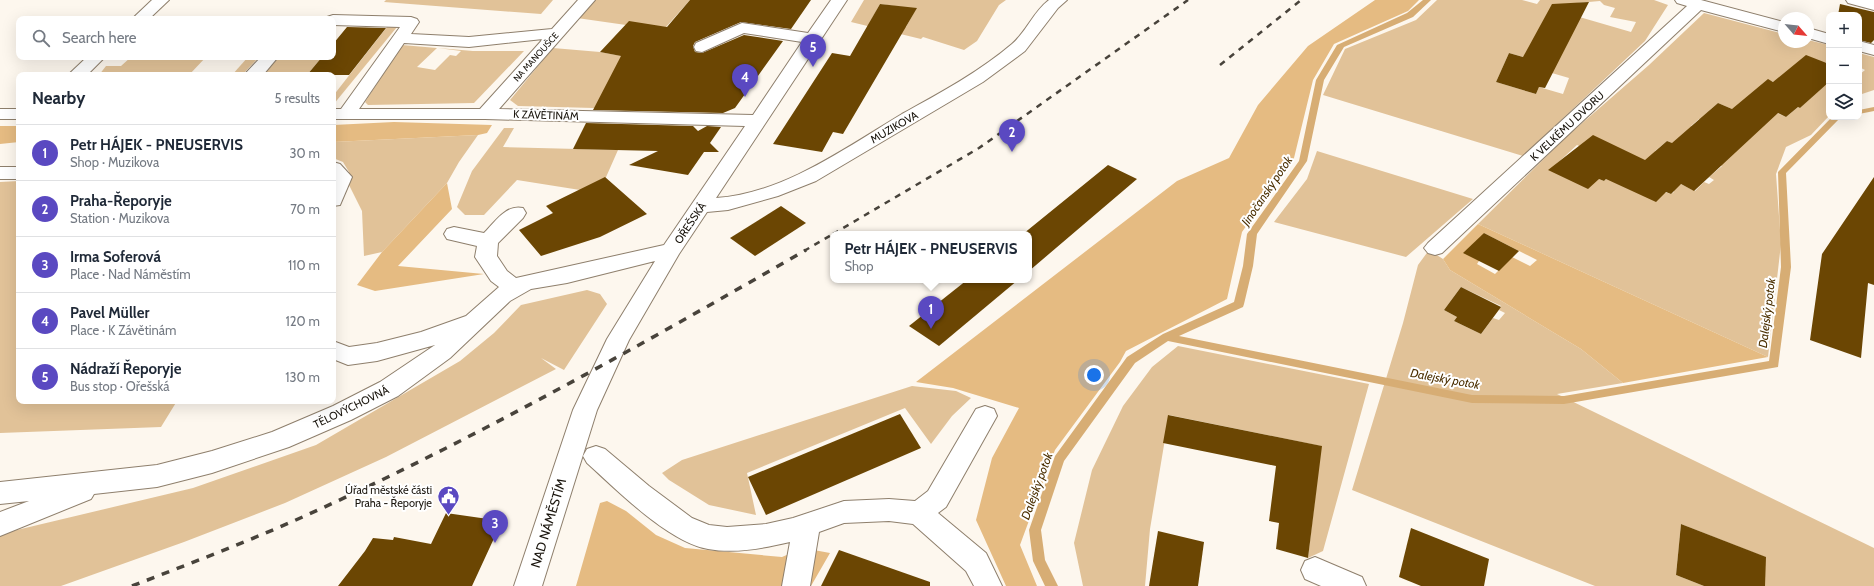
<!DOCTYPE html>
<html lang="en">
<head>
<meta charset="utf-8">
<style>
	body { margin:0; font-family:Cabin,sans-serif; background:#f2f2f3; color:#1f2937 }
	.controls { position:absolute; right:12px; top:12px; display:grid; overflow:hidden; border-radius:8px; box-shadow:0 4px 16px #0002 }
	.controls button { width:36px; height:36px; display:grid; place-items:center; padding:0; border:0; border-bottom:1px solid #e0e1e3; background:#fff; color:#1f2937; font:20px sans-serif }
	.compass { position:absolute; left:1778px; top:12px; width:36px; height:36px; border-radius:50%; background:#fff; box-shadow:0 4px 16px #0002; rotate:118deg }
	.you { position:absolute; left:1094px; top:375px; width:14px; height:14px; margin:-10px; border:3px solid #fff; border-radius:50%; background:#1a73e8; box-shadow:0 0 0 6px #1a73e833 }
	.badge { display:grid; place-items:center; width:26px; height:26px; border-radius:50%; background:#5a49c1; color:#fff; font-size:13px; font-weight:700 }
	.pin { position:absolute; translate:-50% -33px; filter:drop-shadow(0 1px 2px #0008) }
	.pin::after { content:''; position:absolute; top:21px; width:14px; height:12px; background:inherit; clip-path:polygon(0 0,100% 0,50% 100%) }
	.popup { position:absolute; left:830px; top:231px; width:202px; height:52px; box-sizing:border-box; display:grid; place-content:center; border-radius:8px; background:#fff; filter:drop-shadow(0 1px 3px #0005); font-size:13px; white-space:nowrap; color:#747a83 }
	.popup b { font-size:15px; color:#1f2937 }
	.popup::after { content:''; position:absolute; left:50%; top:100%; margin-left:-8px; border:8px solid transparent; border-top-color:#fff }
	.list { margin:0; padding:0; list-style:none }
	h2 { display:flex; justify-content:space-between; align-items:center; height:52px; margin:0; padding:0 16px; font-size:17px }
	h2 small { font-size:13px; font-weight:400; color:#747a83 }
	.list li { display:grid; grid-template-columns:26px 1fr auto; gap:12px; align-items:center; box-sizing:border-box; height:56px; padding:0 16px; border-top:1px solid #e0e1e3 }
	.list b { display:block; font-size:15px; white-space:nowrap }
	.list p { margin:0; font-size:13px; white-space:nowrap; color:#747a83 }
	.list em { font-size:13px; font-style:normal; color:#747a83 }
	.icon { flex:none; width:22px; height:22px; fill:none; stroke:currentColor; stroke-width:2; stroke-linecap:round; stroke-linejoin:round }
	.map { position:relative; flex:none; width:1874px; height:586px; overflow:hidden }
	.search { position:absolute; background:#fff; box-shadow:0 4px 16px #0002; left:16px; top:16px; width:320px; height:44px; display:flex; align-items:center; gap:10px; box-sizing:border-box; padding:0 14px; border-radius:8px; color:#747a83; font-size:15px }
	.panel { position:absolute; background:#fff; box-shadow:0 4px 16px #0002; left:16px; top:72px; width:320px; height:332px; border-radius:8px }
	.map>svg:first-child { display:block }
	.green { fill:#e1c298; fill-rule:evenodd }
	.forest { fill:#e5bb82; fill-rule:evenodd }
	.lines { fill:none; stroke-linecap:round; stroke-linejoin:round }
	.stream { fill:#d7ad74; fill-rule:evenodd }
	.building { fill:#6b4603 }
	.minor-casing { stroke:#8e7f6c; stroke-width:2 }
	.minor { fill:#fff; fill-rule:evenodd }
	.rail-far1 { stroke:#48433b; stroke-width:2.5; stroke-dasharray:6 6; stroke-linecap:butt }
	.rail { stroke:#48433b; stroke-width:3.5; stroke-dasharray:8 8; stroke-linecap:butt }
	.labels { text-anchor:middle; stroke-width:4; stroke-linejoin:round; paint-order:stroke }
	.far-street-label { font-size:9px; fill:#19140c; stroke:#fff }
	.street-label { font-size:11px; fill:#19140c; stroke:#fff }
	.poi-label { font-size:11px; fill:#19140c; stroke:#fff; text-anchor:end }
	.water-label { font-size:12px; font-style:italic; fill:#4b2f00; stroke:#fff }
	.near-street-label { font-size:13px; fill:#19140c; stroke:#fff }
</style>
</head>
<body>
<div class="map">
<svg width="1874" height="586" viewBox="0 0 1874 586">
	<rect width="100%" height="100%" fill="#fdf7ee"/>
	<g class="green">
		<path d="M 386,0 L 553,0 L 541,14 L 384,2 Z"/>
		<path d="M 594,0 L 690,0 L 666,27 L 626,25 L 577,18 Z"/>
		<path d="M 864,0 L 1006,0 L 999,5 L 977,41 L 964,50 L 923,37 L 921,39 L 851,22 ZM 880,4 L 916,9 L 906,27 L 870,22 Z"/>
		<path d="M 1437,0 L 1522,0 L 1537,4 L 1540,0 L 1654,0 L 1668,5 L 1645,41 L 1523,156 L 1323,95 L 1345,49 L 1416,20 ZM 1600,1 L 1604,5 L 1615,8 L 1610,17 L 1636,22 L 1631,32 L 1576,16 L 1577,3 ZM 1509,53 L 1548,64 L 1545,71 L 1569,78 L 1563,94 L 1539,87 L 1536,94 L 1496,82 Z"/>
		<path d="M 1704,13 L 1784,34 L 1784,42 L 1808,42 L 1808,40 L 1829,45 L 1829,60 L 1825,63 L 1829,79 L 1829,116 L 1811,135 L 1786,147 L 1776,174 L 1781,244 L 1768,357 L 1478,224 L 1565,138 L 1649,65 ZM 1768,80 L 1782,85 L 1818,91 L 1800,108 L 1798,107 L 1786,117 L 1759,105 ZM 1718,103 L 1766,124 L 1691,126 L 1699,119 L 1704,121 L 1710,110 ZM 1667,141 L 1722,166 L 1709,177 L 1714,180 L 1709,184 L 1704,182 L 1695,191 L 1660,174 L 1655,151 ZM 1577,145 L 1674,191 L 1674,192 L 1671,194 L 1611,175 L 1604,181 L 1599,179 L 1550,170 Z"/>
		<path d="M 161,17 L 295,18 L 159,19 Z"/>
		<path d="M 387,27 L 397,27 L 333,105 L 333,96 Z"/>
		<path d="M 402,45 L 437,48 L 417,67 L 435,70 L 450,55 L 456,56 L 461,51 L 438,48 L 473,51 L 524,51 L 474,103 L 368,105 L 365,102 Z"/>
		<path d="M 553,48 L 600,52 L 638,59 L 632,109 L 518,106 L 510,100 Z"/>
		<path d="M 1859,53 L 1874,57 L 1874,90 L 1859,95 L 1859,75 L 1865,70 L 1859,67 Z"/>
		<path d="M 131,57 L 206,57 L 189,75 L 99,75 L 106,66 L 121,66 Z"/>
		<path d="M 248,57 L 259,57 L 242,75 L 232,75 Z"/>
		<path d="M 279,57 L 322,57 L 307,75 L 264,75 Z"/>
		<path d="M 504,128 L 514,128 L 503,147 L 618,150 L 599,193 L 517,180 L 484,215 L 465,215 L 457,207 L 472,171 Z"/>
		<path d="M 478,135 L 459,162 L 447,183 L 382,252 L 364,256 L 362,211 L 349,185 L 349,172 L 343,162 L 333,158 L 333,142 Z"/>
		<path d="M 1317,151 L 1473,199 L 1406,257 L 1274,222 L 1307,179 Z"/>
		<path d="M 19,181 L 19,401 L 177,401 L 161,427 L 0,433 L 0,182 Z"/>
		<path d="M 1429,250 L 1443,259 L 1450,270 L 1581,349 L 1623,383 L 1557,394 L 1874,548 L 1874,586 L 1765,586 L 1765,557 L 1681,524 L 1676,575 L 1704,586 L 1595,586 L 1352,490 L 1403,323 L 1418,265 ZM 1461,287 L 1501,306 L 1499,310 L 1505,313 L 1499,320 L 1493,318 L 1481,334 L 1454,321 L 1457,317 L 1444,310 Z"/>
		<path d="M 587,290 L 600,294 L 607,304 L 564,370 L 541,358 L 556,369 L 386,457 L 285,503 L 184,542 L 61,586 L 0,586 L 0,534 L 193,488 L 316,445 L 460,361 L 494,333 L 521,305 Z"/>
		<path d="M 1178,346 L 1369,384 L 1323,551 L 1308,558 L 1321,446 L 1169,415 L 1150,529 L 1145,586 L 1083,586 L 1074,543 L 1092,470 L 1123,406 L 1152,367 Z"/>
		<path d="M 912,386 L 956,391 L 971,398 L 952,416 L 931,444 L 905,408 L 747,473 L 756,515 L 709,505 L 669,480 L 662,473 L 682,460 Z"/>
	</g>
	<g class="forest">
		<path d="M 1375,0 L 1419,0 L 1408,11 L 1334,44 L 1313,80 L 1294,158 L 1242,232 L 1227,299 L 1126,351 L 1120,362 L 1055,450 L 1020,545 L 1037,586 L 1006,586 L 976,520 L 992,458 L 1019,408 L 953,388 L 916,382 L 1177,181 L 1229,158 L 1258,105 L 1308,46 Z"/>
		<path d="M 394,122 L 492,125 L 487,133 L 478,135 L 333,142 L 333,125 Z"/>
		<path d="M 0,126 L 19,126 L 19,142 L 0,144 Z"/>
		<path d="M 447,183 L 452,209 L 398,266 L 484,274 L 375,291 L 357,285 L 382,252 Z"/>
		<path d="M 1478,224 L 1768,357 L 1623,383 L 1581,349 L 1450,270 L 1443,259 ZM 1484,233 L 1537,260 L 1530,266 L 1512,257 L 1495,274 L 1477,264 L 1479,261 Z"/>
		<path d="M 607,501 L 626,511 L 656,535 L 685,548 L 782,557 L 803,548 L 830,553 L 811,586 L 576,586 L 600,503 Z"/>
	</g>
	<g class="lines">
		<g class="stream">
			<path d="M 1423,0 L 1431,0 L 1413,17 L 1344,47 L 1324,80 L 1307,161 L 1257,234 L 1253,266 L 1244,304 L 1243,307 L 1179,336 L 1472,395 L 1564,396 L 1769,361 L 1781,267 L 1778,172 L 1832,117 L 1841,117 L 1786,173 L 1791,267 L 1778,367 L 1564,404 L 1472,403 L 1168,341 L 1135,363 L 1064,461 L 1041,530 L 1045,560 L 1058,586 L 1045,586 L 1033,561 L 1029,530 L 1055,456 L 1127,357 L 1163,334 L 1234,302 L 1243,266 L 1247,234 L 1299,161 L 1316,80 L 1337,45 L 1407,13 Z"/>
			<path d="M 1874,107 L 1874,111 L 1859,114 L 1859,110 Z"/>
		</g>
	</g>
	<g class="building">
		<path d="M 690,0 L 811,0 L 791,29 L 741,22 L 695,42 L 693,46 L 695,52 L 702,53 L 744,35 L 783,41 L 735,108 L 723,113 L 593,110 L 621,56 L 600,52 L 629,21 L 667,27 Z"/>
		<path d="M 1589,2 L 1545,88 L 1539,87 L 1536,94 L 1496,82 L 1509,53 L 1523,57 L 1552,4 Z"/>
		<path d="M 880,4 L 917,8 L 843,134 L 833,132 L 822,152 L 773,144 L 832,53 L 850,56 Z"/>
		<path d="M 1840,4 L 1874,12 L 1874,40 L 1871,43 L 1859,40 L 1859,15 L 1838,15 Z"/>
		<path d="M 347,27 L 386,28 L 349,75 L 307,75 L 322,57 L 333,57 L 333,44 Z"/>
		<path d="M 1806,55 L 1829,64 L 1829,82 L 1800,108 L 1798,107 L 1786,117 L 1778,113 L 1694,191 L 1681,184 L 1671,194 L 1666,192 L 1656,202 L 1606,179 L 1604,181 L 1599,179 L 1588,189 L 1548,170 L 1593,135 L 1645,160 L 1667,141 L 1672,143 L 1718,103 L 1732,109 L 1768,79 L 1773,82 Z"/>
		<path d="M 586,123 L 693,126 L 698,131 L 707,126 L 721,127 L 710,143 L 719,152 L 704,152 L 688,175 L 629,165 L 658,151 L 573,149 Z"/>
		<path d="M 1108,165 L 1137,179 L 1029,271 L 1029,234 L 1023,234 Z"/>
		<path d="M 605,177 L 647,214 L 600,237 L 541,256 L 519,230 L 553,213 L 546,206 Z"/>
		<path d="M 1874,177 L 1874,285 L 1868,283 L 1861,358 L 1810,340 L 1822,254 Z"/>
		<path d="M 781,206 L 806,223 L 755,256 L 730,238 Z"/>
		<path d="M 1484,233 L 1519,251 L 1499,271 L 1463,253 Z"/>
		<path d="M 967,280 L 1018,280 L 939,346 L 909,326 Z"/>
		<path d="M 1461,287 L 1501,307 L 1481,334 L 1454,321 L 1457,317 L 1444,310 Z"/>
		<path d="M 900,414 L 921,448 L 766,515 L 748,477 Z"/>
		<path d="M 1168,415 L 1322,446 L 1308,558 L 1276,549 L 1279,523 L 1269,521 L 1276,466 L 1163,443 Z"/>
		<path d="M 446,513 L 502,521 L 472,586 L 338,586 L 365,551 L 373,538 L 393,540 L 394,537 L 431,544 Z"/>
		<path d="M 1681,524 L 1766,557 L 1765,586 L 1704,586 L 1676,575 Z"/>
		<path d="M 1411,528 L 1489,559 L 1484,586 L 1421,586 L 1399,577 Z"/>
		<path d="M 1158,531 L 1204,542 L 1198,586 L 1149,586 Z"/>
		<path d="M 839,550 L 930,582 L 930,586 L 821,586 Z"/>
	</g>
	<g class="lines">
		<defs>
			<g id="minor">
				<path d="M 152,0 L 169,0 L 149,19 L 132,19 Z"/>
				<path d="M 578,0 L 595,0 L 499,109 L 753,115 L 802,42 L 744,33 L 702,52 L 696,51 L 694,47 L 696,43 L 742,23 L 808,33 L 831,0 L 847,0 L 716,198 C 783,194 847,147 902,114 C 940,93 979,72 1012,44 C 1026,32 1034,11 1049,0 L 1067,0 L 1058,8 L 1025,51 L 983,82 L 816,181 L 778,196 L 728,210 L 707,212 L 679,254 L 629,340 L 597,410 L 542,586 L 514,586 L 573,410 L 607,339 L 655,261 L 567,283 L 531,289 L 510,301 L 450,358 L 398,396 L 351,420 L 289,447 L 212,473 L 157,487 L 94,494 L 91,499 L 0,536 L 0,512 L 29,501 L 0,504 L 0,482 L 157,465 L 212,451 L 272,432 L 333,406 L 380,382 L 435,345 L 377,361 L 348,365 L 333,359 L 333,341 L 349,347 L 377,343 L 421,332 L 466,316 L 499,287 L 491,281 L 475,257 L 477,246 L 447,239 L 444,234 L 447,229 L 454,227 L 484,233 C 495,222 506,204 523,208 L 526,213 L 523,218 L 498,243 L 497,256 L 507,271 L 516,278 L 664,245 L 745,126 L 485,119 L 333,119 L 333,109 L 341,109 L 400,27 L 333,25 L 333,19 L 326,19 L 327,17 L 333,15 L 411,17 L 417,19 L 419,22 L 411,34 L 469,37 L 552,29 ZM 543,39 L 480,109 L 359,109 L 404,43 L 469,47 Z"/>
				<path d="M 1675,0 L 1701,0 L 1784,22 L 1784,32 L 1701,10 L 1442,253 L 1435,255 L 1428,253 L 1424,248 L 1428,243 L 1687,6 L 1677,3 Z"/>
				<path d="M 1846,0 L 1874,0 L 1874,10 L 1848,3 Z"/>
				<path d="M 1808,28 L 1829,34 L 1829,44 L 1808,38 Z"/>
				<path d="M 1859,41 L 1874,45 L 1874,55 L 1859,51 Z"/>
				<path d="M 87,57 L 105,57 L 87,75 L 68,75 Z"/>
				<path d="M 261,57 L 278,57 L 263,75 L 244,75 Z"/>
				<rect x="0" y="109" width="19" height="10"/>
				<path d="M 333,162 L 340,164 L 352,177 L 340,205 L 333,206 Z"/>
				<rect x="0" y="167" width="19" height="12"/>
				<path d="M 985,406 L 994,409 L 997,416 L 946,507 L 938,513 L 986,553 L 1002,586 L 974,586 L 966,571 L 913,524 L 889,521 L 844,523 L 819,532 L 810,586 L 782,586 L 790,542 C 764,548 735,554 708,549 C 668,542 617,490 587,463 L 583,456 L 587,449 L 596,446 L 605,449 L 649,486 L 692,518 L 709,525 L 727,527 L 766,524 L 793,518 L 844,501 L 889,499 L 915,501 L 928,491 L 976,409 Z"/>
				<path d="M 1315,557 L 1362,577 L 1366,586 L 1321,586 L 1305,579 L 1301,570 L 1305,561 Z"/>
			</g>
		</defs>
		<use href="#minor" class="minor-casing"/>
		<use href="#minor" class="minor"/>
		<g class="rail-far1">
			<path d="M 1220,65 L 1301,0"/>
			<path d="M 833,234 L 979,148 L 1188,0"/>
			<path d="M 804,251 L 833,234"/>
		</g>
		<path class="rail" d="M 132,586 C 194,562 257,538 318,510 C 486,433 646,342 806,250"/>
	</g>
	<defs>
		<symbol id="civic-pin" viewBox="-11 -11 22 30"><path d="M0 17L-7.5 6A9.5 9.5 0 1 1 7.5 6Z" fill="#5a49c1" stroke="#fff"/><path d="M-.6-6.5H3V-4.5H.6V-3L4-1V1h2V6H-6V1h2V-1L-.6-3ZM-1.2 2.5V6h2.4V2.5Z" fill="#fff"/></symbol>
	</defs>
	<g fill-rule="evenodd">
		<use href="#civic-pin" x="436" y="484" width="25" height="34"/>
	</g>
	<g class="labels">
		<g class="far-street-label">
			<text transform="translate(536 57) rotate(-48)" y="3">NA MANOUŠCE</text>
		</g>
		<g class="street-label">
			<text transform="translate(546 115) rotate(2)" y="4">K ZÁVĚTINÁM</text>
			<text transform="translate(1567 126) rotate(-43)" y="4">K VELKÉMU DVORU</text>
			<text transform="translate(894 127) rotate(-30)" y="4">MUZIKOVA</text>
			<text transform="translate(690 223) rotate(-56)" y="4">OŘEŠSKÁ</text>
			<text transform="translate(351 407) rotate(-26)" y="4">TĚLOVÝCHOVNÁ</text>
		</g>
		<g class="poi-label">
			<text x="432" y="494">Úřad městské části<tspan x="432" dy="13">Praha - Řeporyje</tspan></text>
		</g>
		<g class="water-label">
			<text transform="translate(1267 191) rotate(-56)" y="4">Jinočanský potok</text>
			<text transform="translate(1767 313) rotate(-83)" y="4">Dalejský potok</text>
			<text transform="translate(1445 379) rotate(10)" y="4">Dalejský potok</text>
			<text transform="translate(1037 486) rotate(-70)" y="4">Dalejský potok</text>
		</g>
		<g class="near-street-label">
			<text transform="translate(548 523) rotate(-73)" y="5">NAD NÁMĚSTÍM</text>
		</g>
	</g>
</svg>
<div class="controls">
<button>+</button>
<button>−</button>
<button><svg class="icon" aria-label="layers" viewBox="0 0 24 24"><path d="M12 4l9 5-9 5-9-5zM3 14l9 5 9-5"/></svg></button>
</div>
<svg class="compass" viewBox="-18 -18 36 36"><path d="M0-13l5 13h-10z" fill="#e53935"/><path d="M0 13l5-13h-10z" fill="#747a83"/></svg>
<div class="you"></div>
<div class="pin badge" style="left:931px;top:329px">1</div>
<div class="popup"><b>Petr HÁJEK - PNEUSERVIS</b>Shop</div>
<div class="pin badge" style="left:1012px;top:152px">2</div>
<div class="pin badge" style="left:495px;top:543px">3</div>
<div class="pin badge" style="left:745px;top:97px">4</div>
<div class="pin badge" style="left:813px;top:67px">5</div>
<div class="search"><svg class="icon" aria-label="search" viewBox="0 0 24 24"><circle cx="10" cy="10" r="6"/><path d="M15 15l6 6"/></svg>Search here</div>
<section class="panel">
<h2>Nearby<small>5 results</small></h2>
<ul class="list">
<li><span class="badge">1</span><div><b>Petr HÁJEK - PNEUSERVIS</b><p>Shop · Muzikova</p></div><em>30 m</em></li>
<li><span class="badge">2</span><div><b>Praha-Řeporyje</b><p>Station · Muzikova</p></div><em>70 m</em></li>
<li><span class="badge">3</span><div><b>Irma Soferová</b><p>Place · Nad Náměstím</p></div><em>110 m</em></li>
<li><span class="badge">4</span><div><b>Pavel Müller</b><p>Place · K Závětinám</p></div><em>120 m</em></li>
<li><span class="badge">5</span><div><b>Nádraží Řeporyje</b><p>Bus stop · Ořešská</p></div><em>130 m</em></li>
</ul>
</section>
</div>
</body>
</html>
